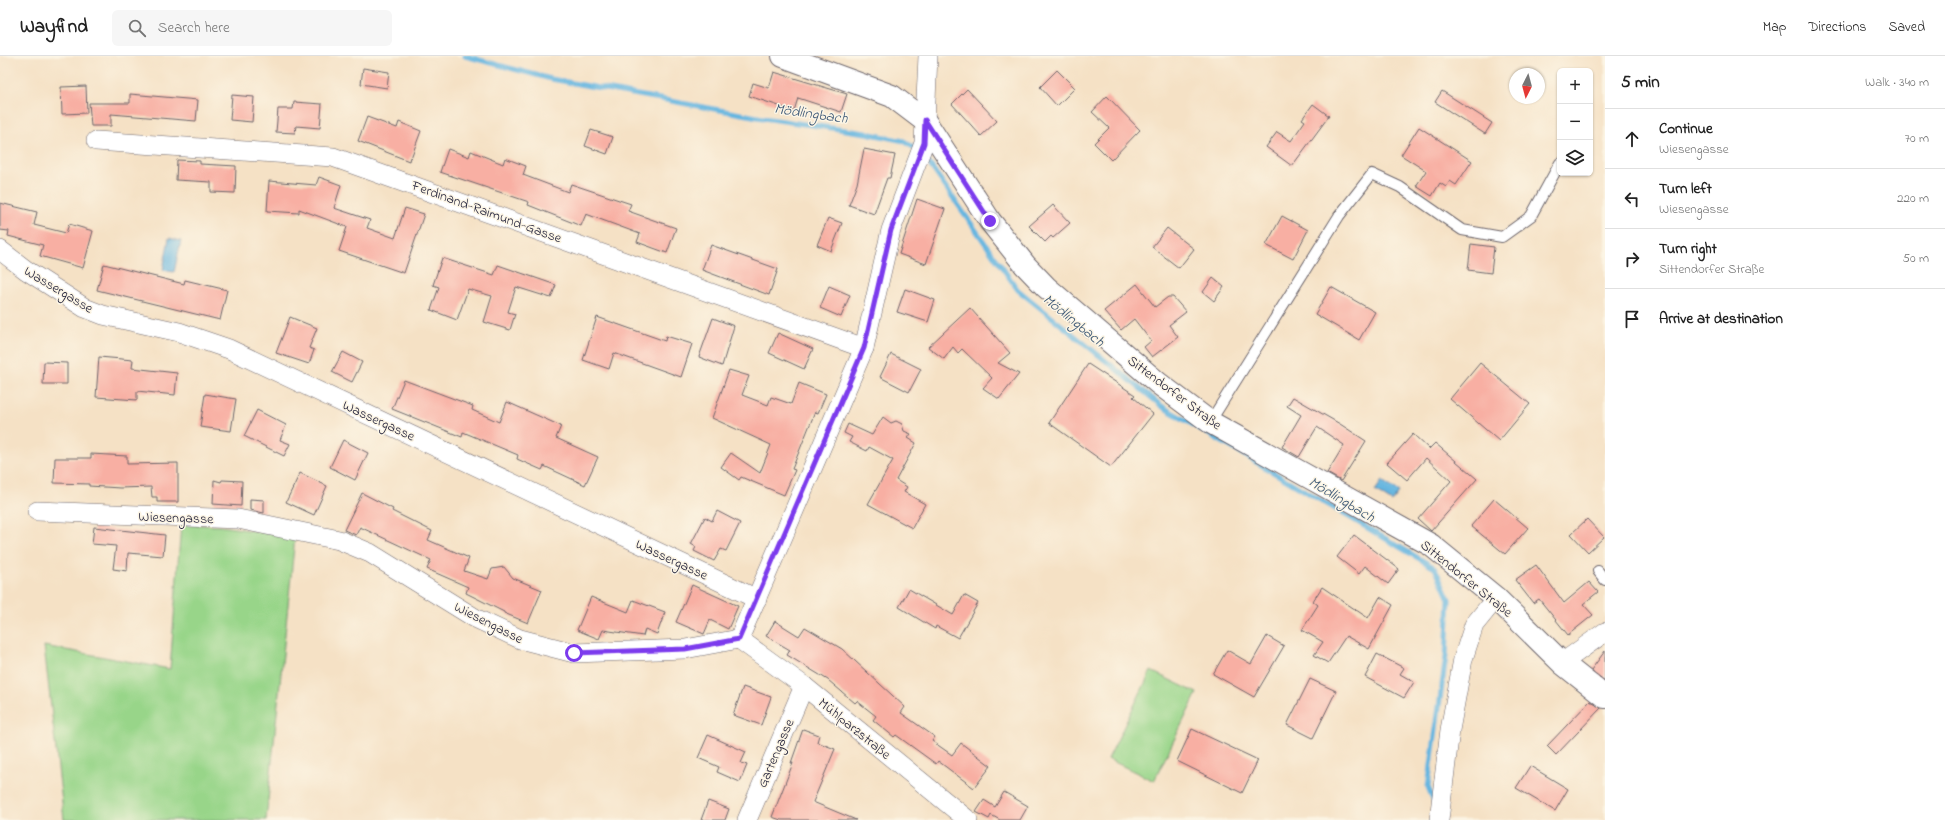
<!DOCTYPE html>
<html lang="en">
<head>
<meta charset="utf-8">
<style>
	body { margin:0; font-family:"Indie Flower",sans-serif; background:#f6f6f6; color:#222 }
	.controls { position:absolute; right:12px; top:12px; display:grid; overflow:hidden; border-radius:6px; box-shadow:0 1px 3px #0004 }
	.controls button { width:36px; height:36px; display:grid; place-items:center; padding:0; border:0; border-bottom:1px solid #e0e0e0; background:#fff; color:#222; font:20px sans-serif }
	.compass { position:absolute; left:1509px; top:12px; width:36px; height:36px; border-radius:50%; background:#fff; box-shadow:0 1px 3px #0004; rotate:186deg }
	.stop { position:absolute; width:12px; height:12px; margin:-9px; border:3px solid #7c3aed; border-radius:50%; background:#fff }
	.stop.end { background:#7c3aed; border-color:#fff; box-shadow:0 1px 4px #0008 }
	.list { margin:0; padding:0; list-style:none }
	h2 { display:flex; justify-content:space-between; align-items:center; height:52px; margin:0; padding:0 16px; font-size:17px }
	h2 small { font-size:13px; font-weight:400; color:#767676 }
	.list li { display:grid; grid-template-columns:26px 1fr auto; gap:12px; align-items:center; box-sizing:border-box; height:60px; padding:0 16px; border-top:1px solid #e0e0e0 }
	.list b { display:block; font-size:15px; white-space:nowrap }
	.list p { margin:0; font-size:13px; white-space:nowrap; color:#767676 }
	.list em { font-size:13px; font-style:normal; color:#767676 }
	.icon { flex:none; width:22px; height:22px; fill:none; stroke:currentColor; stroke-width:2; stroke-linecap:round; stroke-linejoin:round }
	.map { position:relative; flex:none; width:1605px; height:764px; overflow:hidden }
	header { display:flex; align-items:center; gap:24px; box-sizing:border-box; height:56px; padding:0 20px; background:#fff; border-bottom:1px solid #e0e0e0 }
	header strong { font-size:19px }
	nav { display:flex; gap:22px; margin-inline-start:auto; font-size:14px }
	.search { width:280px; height:36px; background:#f6f6f6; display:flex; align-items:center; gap:10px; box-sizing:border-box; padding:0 14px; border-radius:6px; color:#767676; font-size:15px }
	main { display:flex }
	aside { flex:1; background:#fff }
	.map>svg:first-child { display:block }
	.green { fill:#98d589; stroke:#5d7c62 }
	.water { fill:#66b6e0; stroke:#446c8e }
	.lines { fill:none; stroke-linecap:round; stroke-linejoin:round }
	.stream { stroke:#66b6e0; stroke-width:5 }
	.building { fill:#f8afa3 }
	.service-casing { stroke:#6c656b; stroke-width:12 }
	.minor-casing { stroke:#6c656b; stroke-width:20 }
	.tertiary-casing { stroke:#6c656b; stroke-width:24 }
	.service { stroke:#fff; stroke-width:10 }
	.minor { stroke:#fff; stroke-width:19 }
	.tertiary { stroke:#fff; stroke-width:22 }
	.route { stroke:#7c3aed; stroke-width:5 }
	.labels { text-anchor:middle; stroke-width:3; stroke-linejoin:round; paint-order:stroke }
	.street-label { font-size:14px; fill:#22223b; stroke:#fcf5e5 }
	.water-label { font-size:15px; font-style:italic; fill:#3a5675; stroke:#fcf5e5 }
</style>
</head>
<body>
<header>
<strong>Wayfind</strong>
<div class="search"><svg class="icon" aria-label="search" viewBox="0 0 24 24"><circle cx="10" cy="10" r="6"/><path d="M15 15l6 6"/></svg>Search here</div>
<nav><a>Map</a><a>Directions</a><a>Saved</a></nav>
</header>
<main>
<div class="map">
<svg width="1605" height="764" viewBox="0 0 1605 764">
	<rect width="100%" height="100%" fill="#fcf5e5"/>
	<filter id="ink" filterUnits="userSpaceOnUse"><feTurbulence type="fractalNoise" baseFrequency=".025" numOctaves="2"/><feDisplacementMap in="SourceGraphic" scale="8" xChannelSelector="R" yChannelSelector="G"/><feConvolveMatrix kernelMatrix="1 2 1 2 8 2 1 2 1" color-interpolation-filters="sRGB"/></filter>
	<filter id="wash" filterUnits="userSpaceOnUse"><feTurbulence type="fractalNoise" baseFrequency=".012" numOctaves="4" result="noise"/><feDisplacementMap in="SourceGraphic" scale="16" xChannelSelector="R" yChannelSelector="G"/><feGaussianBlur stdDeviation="0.9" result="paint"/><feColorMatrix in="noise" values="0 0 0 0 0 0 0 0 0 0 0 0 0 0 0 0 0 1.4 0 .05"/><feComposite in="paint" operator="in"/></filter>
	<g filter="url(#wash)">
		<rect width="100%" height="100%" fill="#f5e1c5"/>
		<g class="green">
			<path d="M 181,468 L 221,470 L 295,481 L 266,764 L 64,764 L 44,590 L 170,613 Z"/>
			<path d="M 1151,615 L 1197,637 L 1154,725 L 1108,703 Z"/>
		</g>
		<g class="water">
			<path d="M 169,182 L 181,185 L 174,216 L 163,214 Z"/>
			<path d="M 1382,425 L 1399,436 L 1392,446 L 1375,435 Z"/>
		</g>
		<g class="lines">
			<g class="stream">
				<path d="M 465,0 L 551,23 L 763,62 L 866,77 L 904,85 L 917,94"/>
				<path d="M 923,99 L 1018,234 L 1163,351 L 1435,512 L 1449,543 L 1446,600 L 1428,731 L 1435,748"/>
			</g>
		</g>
		<g id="blocks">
			<g class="building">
				<path d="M 363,12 L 389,16 L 387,32 L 361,28 Z"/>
				<path d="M 1057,14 L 1075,32 L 1057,50 L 1040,31 Z"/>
				<path d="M 774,16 L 847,38 L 841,56 L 798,42 L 794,55 L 749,40 L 753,27 L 769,32 Z"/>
				<path d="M 86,30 L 87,57 L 62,58 L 61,31 Z"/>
				<path d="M 967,33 L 997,65 L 981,80 L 952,48 Z"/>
				<path d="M 1442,35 L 1492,67 L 1485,78 L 1435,46 Z"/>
				<path d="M 130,38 L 198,44 L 196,65 L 111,58 L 111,70 L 91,70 L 89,47 L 130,47 Z"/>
				<path d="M 232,39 L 254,41 L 252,66 L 230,64 Z"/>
				<path d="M 1107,40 L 1140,74 L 1111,104 L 1094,87 L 1109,72 L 1092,56 Z"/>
				<path d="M 294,46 L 322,48 L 320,72 L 296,70 L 295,77 L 276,76 L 278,53 L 293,53 Z"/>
				<path d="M 1313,48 L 1329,60 L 1292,110 L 1266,91 L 1277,76 L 1291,85 L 1305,65 L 1302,63 Z"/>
				<path d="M 367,61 L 397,72 L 399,66 L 421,75 L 411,102 L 410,101 L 409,105 L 358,85 Z"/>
				<path d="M 1419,71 L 1472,105 L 1456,129 L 1450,125 L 1446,131 L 1440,127 L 1432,140 L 1416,130 L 1426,115 L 1401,99 Z"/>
				<path d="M 591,74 L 613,81 L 607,98 L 585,90 Z"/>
				<path d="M 448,93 L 469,101 L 471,95 L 503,108 L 505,102 L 526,110 L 523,119 L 568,136 L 571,128 L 631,148 L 628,155 L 676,172 L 667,197 L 637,186 L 640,178 L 586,158 L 581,170 L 528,149 L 529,146 L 440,116 Z"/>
				<path d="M 864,93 L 895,99 L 890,122 L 887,122 L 874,158 L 849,149 L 857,128 Z"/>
				<path d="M 177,104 L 200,105 L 200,108 L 236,110 L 235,137 L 211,136 L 211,126 L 176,124 Z"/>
				<path d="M 319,121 L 341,129 L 334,152 L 370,164 L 367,172 L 395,182 L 405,152 L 424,158 L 404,217 L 339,195 L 347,171 L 299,153 L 299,157 L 267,155 L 269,125 L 316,129 Z"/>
				<path d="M 917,143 L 945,153 L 926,208 L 899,198 Z"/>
				<path d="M 0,147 L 37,156 L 34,169 L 66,177 L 69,168 L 93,175 L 83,212 L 40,200 L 43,189 L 8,180 L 9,175 L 0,174 Z"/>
				<path d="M 1053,149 L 1070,167 L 1053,182 L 1051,180 L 1045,186 L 1029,170 Z"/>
				<path d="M 1282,160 L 1308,174 L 1293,203 L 1266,189 Z"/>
				<path d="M 828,162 L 842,167 L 831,195 L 817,189 Z"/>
				<path d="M 1167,172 L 1194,193 L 1179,212 L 1152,191 Z"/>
				<path d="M 1471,188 L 1494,191 L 1491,217 L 1468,214 Z"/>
				<path d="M 711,189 L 778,213 L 769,239 L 702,214 Z"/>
				<path d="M 442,202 L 494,219 L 498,209 L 556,229 L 551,242 L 516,231 L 508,256 L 515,258 L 510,274 L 484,266 L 492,240 L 468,233 L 457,264 L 431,254 L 439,231 L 433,229 Z"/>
				<path d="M 104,208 L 184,228 L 185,224 L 227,234 L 220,264 L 97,234 Z"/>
				<path d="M 1213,222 L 1224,231 L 1214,245 L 1203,236 Z"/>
				<path d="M 1137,228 L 1155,251 L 1168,241 L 1173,241 L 1186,256 L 1169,269 L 1178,281 L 1152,301 L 1144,291 L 1151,285 L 1134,263 L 1121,274 L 1104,255 Z"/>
				<path d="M 829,230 L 850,239 L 841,261 L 820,252 Z"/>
				<path d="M 1331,231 L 1375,256 L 1359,284 L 1315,258 Z"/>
				<path d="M 905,233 L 935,244 L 928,266 L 897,256 Z"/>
				<path d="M 970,252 L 1010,297 L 998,307 L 1019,318 L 999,343 L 983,332 L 992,322 L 962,293 L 958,297 L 953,291 L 944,303 L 928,291 Z"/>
				<path d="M 290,261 L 317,272 L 309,292 L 314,294 L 309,308 L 276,297 Z"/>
				<path d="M 597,261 L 665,285 L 666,280 L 692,288 L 681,321 L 614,297 L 609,313 L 583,304 Z"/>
				<path d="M 713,262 L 734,270 L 722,310 L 699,301 Z"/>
				<path d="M 778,277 L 813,293 L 804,313 L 769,297 Z"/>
				<path d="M 343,296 L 362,306 L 352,326 L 332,316 Z"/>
				<path d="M 891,298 L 921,313 L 909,336 L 880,321 Z"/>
				<path d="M 99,301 L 133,304 L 132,312 L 177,317 L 175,339 L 137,335 L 137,344 L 96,341 Z"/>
				<path d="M 44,306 L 67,307 L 67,328 L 43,328 Z"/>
				<path d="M 1480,307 L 1530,348 L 1499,385 L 1450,343 Z"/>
				<path d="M 1088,308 L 1135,339 L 1133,341 L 1153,358 L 1111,411 L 1049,367 Z"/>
				<path d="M 729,314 L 749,320 L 742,339 L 768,349 L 771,341 L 791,348 L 799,327 L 826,338 L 818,357 L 815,356 L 792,413 L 795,414 L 784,439 L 741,421 L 739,424 L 721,411 L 731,397 L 760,417 L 771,389 L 712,362 Z"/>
				<path d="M 404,324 L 473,350 L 472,354 L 499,366 L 507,346 L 561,370 L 556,382 L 598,401 L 585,429 L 544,410 L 542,414 L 517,403 L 518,399 L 463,376 L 462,381 L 392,353 Z"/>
				<path d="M 205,338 L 236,343 L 231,375 L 200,371 Z"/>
				<path d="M 1293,341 L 1340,368 L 1366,385 L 1341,425 L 1327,417 L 1344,389 L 1317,371 L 1299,401 L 1282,391 L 1301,359 L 1287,350 Z"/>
				<path d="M 257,354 L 286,369 L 280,384 L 290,388 L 284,400 L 244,380 Z"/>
				<path d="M 883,361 L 891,367 L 896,365 L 902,368 L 904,375 L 911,378 L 908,382 L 916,387 L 896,424 L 907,431 L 904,436 L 925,448 L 912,472 L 868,448 L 893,404 L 869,391 L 867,395 L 849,386 L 852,381 L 844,377 L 848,368 L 872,379 Z"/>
				<path d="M 1413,378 L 1429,393 L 1435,387 L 1477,423 L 1431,475 L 1418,463 L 1451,425 L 1426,402 L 1407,424 L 1387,407 Z"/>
				<path d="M 343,384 L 368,397 L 355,424 L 330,411 Z"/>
				<path d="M 91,398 L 127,400 L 127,408 L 178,407 L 178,446 L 157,446 L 157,441 L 152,441 L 151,431 L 120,432 L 89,430 L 89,428 L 54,427 L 55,402 L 91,402 Z"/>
				<path d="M 300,417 L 327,430 L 314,459 L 286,446 Z"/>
				<path d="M 214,424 L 221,426 L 222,424 L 242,425 L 241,450 L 213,448 Z"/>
				<path d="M 362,437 L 393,453 L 392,455 L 432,475 L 428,484 L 469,502 L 464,515 L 488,523 L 492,513 L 504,511 L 513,522 L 542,534 L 528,567 L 504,557 L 504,556 L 466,537 L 468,531 L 427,513 L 431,504 L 360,471 L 356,479 L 344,474 Z"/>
				<path d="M 250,443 L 264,444 L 264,457 L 250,454 Z"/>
				<path d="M 1494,443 L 1528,472 L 1505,498 L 1471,470 Z"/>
				<path d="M 717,455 L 740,467 L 726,495 L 721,493 L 714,505 L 694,495 L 696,491 L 691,488 L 705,461 L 712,465 Z"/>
				<path d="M 1587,463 L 1604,481 L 1588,496 L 1571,478 Z"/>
				<path d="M 94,471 L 165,479 L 163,500 L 128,497 L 127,515 L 113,513 L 116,490 L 92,488 Z"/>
				<path d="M 1354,479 L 1399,513 L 1388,528 L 1365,510 L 1359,518 L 1337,501 Z"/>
				<path d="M 1536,509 L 1564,547 L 1589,526 L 1598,536 L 1583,548 L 1593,559 L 1568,579 L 1539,543 L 1533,547 L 1515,524 Z"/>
				<path d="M 692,529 L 738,550 L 728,573 L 710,564 L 704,578 L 676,566 Z"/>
				<path d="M 1322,531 L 1368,562 L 1380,541 L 1393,549 L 1369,593 L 1346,580 L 1328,607 L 1314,599 L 1323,586 L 1302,574 L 1318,549 L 1313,545 Z"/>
				<path d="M 909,533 L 953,559 L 964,539 L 978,547 L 958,582 L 936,570 L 935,573 L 899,551 Z"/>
				<path d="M 591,541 L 628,556 L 633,544 L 665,556 L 657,578 L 645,573 L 643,580 L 603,574 L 599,583 L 577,574 Z"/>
				<path d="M 775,565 L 799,580 L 805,571 L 842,593 L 905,651 L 901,657 L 935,681 L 932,685 L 952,699 L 961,687 L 991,710 L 974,732 L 938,705 L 936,708 L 896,679 L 894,681 L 873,664 L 876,660 L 857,645 L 855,647 L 828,624 L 787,599 L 790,594 L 766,580 Z"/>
				<path d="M 1267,580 L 1284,590 L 1254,641 L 1213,618 L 1227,594 L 1251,608 Z"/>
				<path d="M 1605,595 L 1605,625 L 1591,614 Z"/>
				<path d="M 1377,598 L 1404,612 L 1400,618 L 1414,626 L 1404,642 L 1365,621 Z"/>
				<path d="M 1310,623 L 1336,635 L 1313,682 L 1287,669 Z"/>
				<path d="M 743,631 L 771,641 L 761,669 L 733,659 Z"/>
				<path d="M 1590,645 L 1601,652 L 1556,699 L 1547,690 Z"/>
				<path d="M 803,673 L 819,679 L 817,686 L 835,693 L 813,746 L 856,764 L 781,764 L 772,761 L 793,707 L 791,707 Z"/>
				<path d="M 1192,673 L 1258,704 L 1242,737 L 1177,705 Z"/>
				<path d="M 708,679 L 746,696 L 741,707 L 747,709 L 740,726 L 717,716 L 719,711 L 698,702 Z"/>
				<path d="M 1530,710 L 1568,733 L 1555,755 L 1516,732 Z"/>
				<path d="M 1004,736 L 1028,750 L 1020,764 L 1000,764 L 991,759 L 989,763 L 976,756 L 984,744 L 995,751 Z"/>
				<path d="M 708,745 L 729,753 L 725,764 L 701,764 Z"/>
			</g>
		</g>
	</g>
	<g filter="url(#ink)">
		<use href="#blocks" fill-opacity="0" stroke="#6c656b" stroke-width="1"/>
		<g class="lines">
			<defs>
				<g id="service">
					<path d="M 1210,366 L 1339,160 L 1372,118 L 1400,131 L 1462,174 L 1502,181 L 1531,160 L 1560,107"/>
					<path d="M 1598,515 L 1605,524"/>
				</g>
				<g id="minor">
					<path d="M 96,85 L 333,101 L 864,292"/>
					<path d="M 0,194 L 26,214 L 85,252 L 103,259 L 179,276 L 229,293 L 757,543"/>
					<path d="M 37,455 L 238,463 L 339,484 L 370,497 L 475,562 L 520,583 L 574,597 L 685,593 L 739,583 L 864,292 L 891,174 L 924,87 L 928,0"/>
					<path d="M 739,583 L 804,630 L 968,764"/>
					<path d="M 1562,607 L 1605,576"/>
					<path d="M 747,764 L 804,630"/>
					<path d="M 1439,764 L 1450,674 L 1463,603 L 1474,569 L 1496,542"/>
				</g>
				<path id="tertiary" d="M 783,0 L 892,40 L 925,65 L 990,165 L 1025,209 L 1046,231 L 1158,327 L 1210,366 L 1431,489 L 1496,542 L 1562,607 L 1605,641"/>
			</defs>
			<use href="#service" class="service-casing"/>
			<use href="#minor" class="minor-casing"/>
			<use href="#tertiary" class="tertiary-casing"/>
			<use href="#service" class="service"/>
			<use href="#minor" class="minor"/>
			<use href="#tertiary" class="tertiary"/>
		</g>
	</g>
	<g class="lines" filter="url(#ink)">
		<path class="route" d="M 574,597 L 685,593 L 739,583 L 864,292 L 891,174 L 924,87 L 925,64 L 990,165"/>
	</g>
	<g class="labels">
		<g class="street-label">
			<text transform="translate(487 155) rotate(20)" y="5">Ferdinand-Raimund-Gasse</text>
			<text transform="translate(59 233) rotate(31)" y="5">Wassergasse</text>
			<text transform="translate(1175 336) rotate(37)" y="5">Sittendorfer Straße</text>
			<text transform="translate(379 364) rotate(25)" y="5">Wassergasse</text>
			<text transform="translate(176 461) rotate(2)" y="5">Wiesengasse</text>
			<text transform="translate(672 503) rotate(25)" y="5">Wassergasse</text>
			<text transform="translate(1467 522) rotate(39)" y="5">Sittendorfer Straße</text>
			<text transform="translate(489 566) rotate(27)" y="5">Wiesengasse</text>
			<text transform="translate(855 672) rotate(39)" y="5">Mühlparzstraße</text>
			<text transform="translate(775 697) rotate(-67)" y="5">Gartengasse</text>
		</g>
		<g class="water-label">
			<text transform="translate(811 57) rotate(8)" y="5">Mödlingbach</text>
			<text transform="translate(1074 264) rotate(39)" y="5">Mödlingbach</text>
			<text transform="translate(1342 443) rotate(31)" y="5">Mödlingbach</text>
		</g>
	</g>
</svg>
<div class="controls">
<button>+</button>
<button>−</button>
<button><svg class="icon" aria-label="layers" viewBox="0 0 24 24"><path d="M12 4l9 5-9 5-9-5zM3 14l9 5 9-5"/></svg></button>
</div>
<svg class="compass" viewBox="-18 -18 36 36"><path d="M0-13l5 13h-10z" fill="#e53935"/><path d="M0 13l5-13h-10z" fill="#767676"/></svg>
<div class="stop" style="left:574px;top:597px"></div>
<div class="stop end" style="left:990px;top:165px"></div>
</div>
<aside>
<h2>5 min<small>Walk · 340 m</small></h2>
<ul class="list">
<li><svg class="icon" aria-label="ahead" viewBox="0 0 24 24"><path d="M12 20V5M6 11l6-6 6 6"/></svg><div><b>Continue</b><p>Wiesengasse</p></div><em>70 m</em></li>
<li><svg class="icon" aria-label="left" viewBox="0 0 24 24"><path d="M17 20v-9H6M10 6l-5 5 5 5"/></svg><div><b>Turn left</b><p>Wiesengasse</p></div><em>220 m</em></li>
<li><svg class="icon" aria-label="right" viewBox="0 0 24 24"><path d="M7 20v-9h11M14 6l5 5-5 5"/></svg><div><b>Turn right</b><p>Sittendorfer Straße</p></div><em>50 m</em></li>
<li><svg class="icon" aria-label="arrive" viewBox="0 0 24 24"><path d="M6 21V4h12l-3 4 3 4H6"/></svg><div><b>Arrive at destination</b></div></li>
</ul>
</aside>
</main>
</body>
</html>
